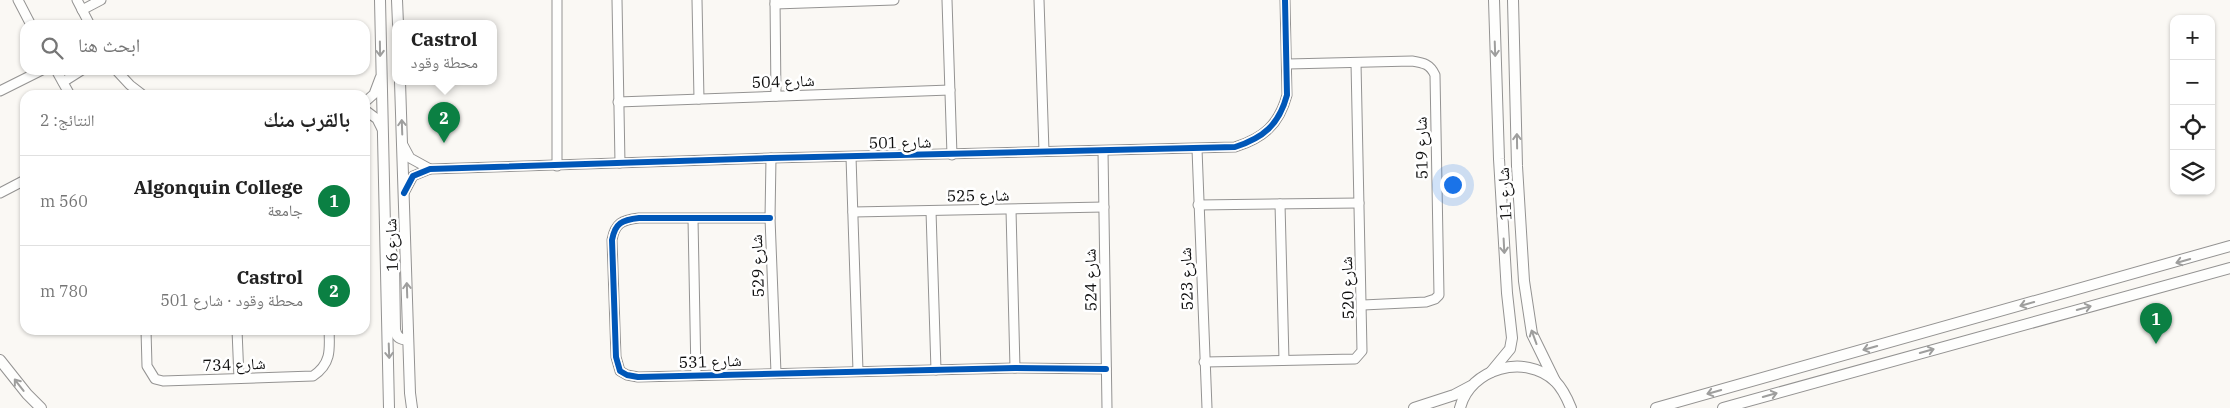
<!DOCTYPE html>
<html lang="ar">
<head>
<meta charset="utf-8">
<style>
	body { margin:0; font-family:"IBM Plex Serif","Noto Naskh Arabic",serif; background:#f6f6f6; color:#222; direction:rtl }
	.controls { position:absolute; right:15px; top:15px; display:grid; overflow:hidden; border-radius:10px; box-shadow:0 1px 4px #0004 }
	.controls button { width:45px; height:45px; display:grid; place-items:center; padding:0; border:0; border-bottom:1px solid #e0e0e0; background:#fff; color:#222; font:25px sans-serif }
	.you { position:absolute; left:1452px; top:184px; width:18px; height:18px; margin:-12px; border:4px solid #fff; border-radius:50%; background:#1a73e8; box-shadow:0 0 0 8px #1a73e833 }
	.badge { display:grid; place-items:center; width:32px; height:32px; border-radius:50%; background:#0b8043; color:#fff; font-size:16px; font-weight:700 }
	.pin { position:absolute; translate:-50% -41px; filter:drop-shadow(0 1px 2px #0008) }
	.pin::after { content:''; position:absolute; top:26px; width:18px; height:15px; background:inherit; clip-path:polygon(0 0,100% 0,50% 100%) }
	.popup { position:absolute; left:392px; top:20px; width:105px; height:65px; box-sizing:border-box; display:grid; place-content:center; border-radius:10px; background:#fff; filter:drop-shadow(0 1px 4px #0005); font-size:16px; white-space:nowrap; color:#767676 }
	.popup b { font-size:19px; color:#222 }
	.popup::after { content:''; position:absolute; left:50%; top:100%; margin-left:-10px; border:10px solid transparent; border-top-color:#fff }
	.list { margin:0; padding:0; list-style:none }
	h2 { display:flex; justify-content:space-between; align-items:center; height:65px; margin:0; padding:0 20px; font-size:21px }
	h2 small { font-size:16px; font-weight:400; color:#767676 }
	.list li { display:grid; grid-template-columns:32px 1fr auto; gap:15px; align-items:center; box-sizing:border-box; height:90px; padding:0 20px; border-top:1px solid #e0e0e0 }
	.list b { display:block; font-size:19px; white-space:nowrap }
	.list p { margin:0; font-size:16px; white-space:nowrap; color:#767676 }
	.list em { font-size:16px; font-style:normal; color:#767676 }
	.icon { flex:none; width:28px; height:28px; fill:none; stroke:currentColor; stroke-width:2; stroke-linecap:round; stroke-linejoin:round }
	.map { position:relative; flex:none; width:2230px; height:408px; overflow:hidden; direction:ltr }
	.search { position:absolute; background:#fff; box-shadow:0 1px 4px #0004; left:20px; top:20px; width:350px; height:55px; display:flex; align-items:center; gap:12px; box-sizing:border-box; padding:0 18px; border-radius:15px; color:#767676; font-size:19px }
	.panel { position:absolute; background:#fff; box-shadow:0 1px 4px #0004; left:20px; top:90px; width:350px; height:245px; border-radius:15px; direction:rtl }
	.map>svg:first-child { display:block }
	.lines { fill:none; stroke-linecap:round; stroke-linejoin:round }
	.minor-casing { stroke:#949392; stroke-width:11 }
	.tertiary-casing { stroke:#949392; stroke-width:12 }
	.minor { stroke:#fefefd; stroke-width:9 }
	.tertiary { stroke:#fefefd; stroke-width:10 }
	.cycleway-casing { stroke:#fff; stroke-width:9 }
	.cycleway { stroke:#0057b8; stroke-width:6 }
	.oneway { stroke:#9e9e9d }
	.labels { text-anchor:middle; stroke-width:5; stroke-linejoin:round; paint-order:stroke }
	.street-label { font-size:16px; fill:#0e0e0e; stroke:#fff }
</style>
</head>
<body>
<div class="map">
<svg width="2230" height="408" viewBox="0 0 2230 408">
	<rect width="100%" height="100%" fill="#faf8f4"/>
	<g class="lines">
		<defs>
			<g id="minor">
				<path d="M 18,0 L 31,25"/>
				<path d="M 77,0 L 90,25"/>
				<path d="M 557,0 L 557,166"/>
				<path d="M 617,0 L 620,163"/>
				<path d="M 697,0 L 699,99"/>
				<path d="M 775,0 L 776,96"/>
				<path d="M 947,0 L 952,155"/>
				<path d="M 1039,0 L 1044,151"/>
				<path d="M 775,4 L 894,0"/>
				<path d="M 82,10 L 101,0"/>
				<path d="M 1288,64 L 1412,61 C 1424,63 1430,64 1435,75 L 1439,295 L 1435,299 L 1426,302 L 1363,305"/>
				<path d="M 56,70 L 70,95"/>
				<path d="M 116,70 L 130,85 L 143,95"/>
				<path d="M 63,82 L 82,70"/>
				<path d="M 0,91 L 42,70"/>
				<path d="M 365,102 L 374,94 L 380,78"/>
				<path d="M 618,102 L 950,90"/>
				<path d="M 365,110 L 377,119 L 382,129"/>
				<path d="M 403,145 L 410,158 L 430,169"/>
				<path d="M 1197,149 L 1207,408"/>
				<path d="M 1103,151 L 1107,408"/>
				<path d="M 851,157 L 858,371"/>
				<path d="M 771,158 L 770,218 L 776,373"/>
				<path d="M 0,193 L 25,180"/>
				<path d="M 404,193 L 413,176 L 430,169 L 771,158 L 1235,147 C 1263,138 1279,125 1287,95 L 1285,0"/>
				<path d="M 1280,204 L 1284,360"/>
				<path d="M 1198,205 L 1359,203"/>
				<path d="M 1011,210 L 1015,368"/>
				<path d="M 931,211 L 936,370"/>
				<path d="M 853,212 L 1104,207"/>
				<path d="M 770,218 L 639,218 C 622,220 615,223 612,240 L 616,357 L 620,371 L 627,375 L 638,377 L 1015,368 L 1106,369"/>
				<path d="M 693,219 L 696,375"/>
				<path d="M 146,330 L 147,366 L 155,379 L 163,381 L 313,376 C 331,364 330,350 329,330"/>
				<path d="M 237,330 L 239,378"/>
				<path d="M 1204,362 L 1355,359 L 1362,351 L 1356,63"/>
			</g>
			<g id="tertiary">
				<path d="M 380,0 L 389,408"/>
				<path d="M 397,0 L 398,24"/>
				<path d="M 1513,0 L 1517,166 L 1524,281 L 1532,334 L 1555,381"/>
				<path d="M 400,82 L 410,393 L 412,408"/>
				<path d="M 390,247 L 394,262 L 395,330 C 397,338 400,339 408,340"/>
				<path d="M 0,360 L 27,394 L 41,408"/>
				<path d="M 1491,372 L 1510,349 L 1512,338 L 1507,293 L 1499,159 L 1494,0"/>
				<path d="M 1414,408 L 1454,395 L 1471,386"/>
				<path d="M 1460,408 C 1470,368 1525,353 1555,381 C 1563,389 1567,398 1571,408"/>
				<path d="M 1656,408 L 2230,246"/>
				<path d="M 1723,408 L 2230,268"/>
			</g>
		</defs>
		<use href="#minor" class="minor-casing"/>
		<use href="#tertiary" class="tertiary-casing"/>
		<use href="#minor" class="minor"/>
		<use href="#tertiary" class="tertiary"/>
		<defs>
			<g id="cycleway">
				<path d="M 404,193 L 413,176 L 430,169 L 771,158 L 1235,147 C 1263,138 1279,125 1287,95 L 1285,0"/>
				<path d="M 770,218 L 639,218 C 622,220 615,223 612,240 L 616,357 L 620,371 L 627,375 L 638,377 L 1015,368 L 1106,369"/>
			</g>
		</defs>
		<use href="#cycleway" class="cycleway-casing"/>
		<use href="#cycleway" class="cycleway"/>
	</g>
	<defs><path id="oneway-shaft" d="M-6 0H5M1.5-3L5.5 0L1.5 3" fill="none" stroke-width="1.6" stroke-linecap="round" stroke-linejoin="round" transform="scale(1.25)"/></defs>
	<g class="oneway">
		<use href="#oneway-shaft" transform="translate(380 49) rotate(89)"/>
		<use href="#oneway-shaft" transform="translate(1495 49) rotate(88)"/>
		<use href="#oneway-shaft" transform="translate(402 127) rotate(-92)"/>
		<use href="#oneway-shaft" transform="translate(1517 141) rotate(-91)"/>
		<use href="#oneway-shaft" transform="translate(1504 246) rotate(87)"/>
		<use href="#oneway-shaft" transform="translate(2183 261) rotate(164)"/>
		<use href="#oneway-shaft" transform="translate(407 290) rotate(-92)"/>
		<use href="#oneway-shaft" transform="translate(2027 304) rotate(164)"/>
		<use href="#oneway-shaft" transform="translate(2084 308) rotate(-15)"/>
		<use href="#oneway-shaft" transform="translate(1534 337) rotate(-110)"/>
		<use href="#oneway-shaft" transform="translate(1870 348) rotate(164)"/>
		<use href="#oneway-shaft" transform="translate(389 351) rotate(88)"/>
		<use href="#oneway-shaft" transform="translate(1927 351) rotate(-16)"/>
		<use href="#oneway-shaft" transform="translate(19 385) rotate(-128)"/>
		<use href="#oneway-shaft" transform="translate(1714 392) rotate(164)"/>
		<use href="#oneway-shaft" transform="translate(1770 395) rotate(-16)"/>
	</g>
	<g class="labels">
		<g class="street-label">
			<text transform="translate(783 81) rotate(-2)" y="6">شارع 504</text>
			<text transform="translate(900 142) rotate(-1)" y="6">شارع 501</text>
			<text transform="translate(1421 148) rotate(-91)" y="6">شارع 519</text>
			<text transform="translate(1504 194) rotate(-93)" y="6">شارع 11</text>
			<text transform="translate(978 195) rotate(-1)" y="6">شارع 525</text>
			<text transform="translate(391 245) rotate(-92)" y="6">شارع 16</text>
			<text transform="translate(757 266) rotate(-92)" y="6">شارع 529</text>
			<text transform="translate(1186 279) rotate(-92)" y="6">شارع 523</text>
			<text transform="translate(1090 280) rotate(-91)" y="6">شارع 524</text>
			<text transform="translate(1347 288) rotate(-92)" y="6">شارع 520</text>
			<text transform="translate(710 361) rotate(-2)" y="6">شارع 531</text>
			<text transform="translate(234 364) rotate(-2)" y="6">شارع 734</text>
		</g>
	</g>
</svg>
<div class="controls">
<button>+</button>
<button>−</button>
<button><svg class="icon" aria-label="locate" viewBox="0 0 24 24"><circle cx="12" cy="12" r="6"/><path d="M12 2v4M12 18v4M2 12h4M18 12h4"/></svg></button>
<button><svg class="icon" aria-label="layers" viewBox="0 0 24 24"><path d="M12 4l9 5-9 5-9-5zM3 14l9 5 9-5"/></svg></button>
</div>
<div class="you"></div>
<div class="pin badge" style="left:2156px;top:344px">1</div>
<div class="pin badge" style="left:444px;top:143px">2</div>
<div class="popup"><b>Castrol</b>محطة وقود</div>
<div class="search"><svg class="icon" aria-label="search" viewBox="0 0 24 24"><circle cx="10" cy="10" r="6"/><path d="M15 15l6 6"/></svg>ابحث هنا</div>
<section class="panel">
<h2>بالقرب منك<small>النتائج: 2</small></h2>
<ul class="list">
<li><span class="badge">1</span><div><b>Algonquin College</b><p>جامعة</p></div><em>560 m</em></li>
<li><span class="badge">2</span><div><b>Castrol</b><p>محطة وقود · شارع 501</p></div><em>780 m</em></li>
</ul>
</section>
</div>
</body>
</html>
